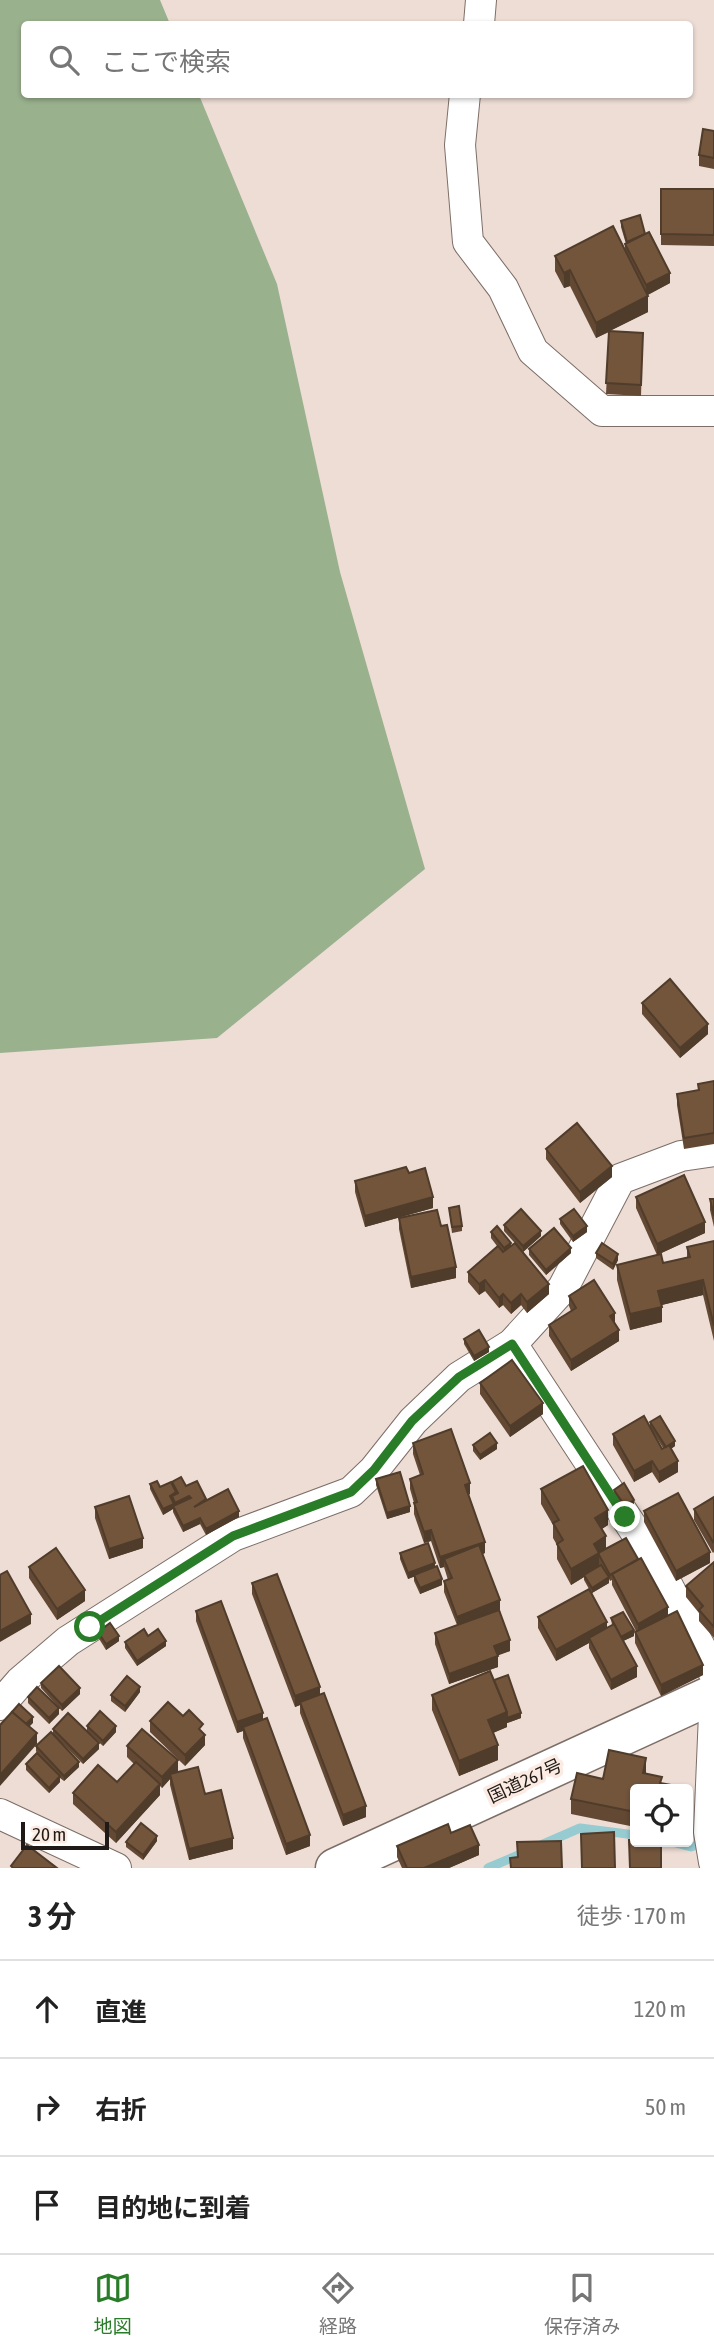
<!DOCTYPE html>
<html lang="ja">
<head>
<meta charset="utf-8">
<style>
	body { margin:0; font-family:"Asap Condensed","Noto Sans JP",sans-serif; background:#f2f2f2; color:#222 }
	.controls { position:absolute; right:21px; bottom:21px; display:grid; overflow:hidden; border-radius:7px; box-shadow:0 2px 5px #0004 }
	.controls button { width:63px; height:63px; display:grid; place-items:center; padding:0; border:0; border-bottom:2px solid #e0e0e0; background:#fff; color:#222; font:35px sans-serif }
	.scale { position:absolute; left:21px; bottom:18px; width:88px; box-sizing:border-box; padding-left:7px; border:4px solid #1f1a17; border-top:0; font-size:19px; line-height:24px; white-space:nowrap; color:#1f1a17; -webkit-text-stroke:5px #fbebe2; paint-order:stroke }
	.stop { position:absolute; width:21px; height:21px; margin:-16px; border:5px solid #2a7d28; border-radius:50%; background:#fff }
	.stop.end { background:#2a7d28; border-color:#fff; box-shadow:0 2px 7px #0008 }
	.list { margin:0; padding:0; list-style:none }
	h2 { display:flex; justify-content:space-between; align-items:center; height:91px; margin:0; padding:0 28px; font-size:30px }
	h2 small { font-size:23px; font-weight:400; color:#767676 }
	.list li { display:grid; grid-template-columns:46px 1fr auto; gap:21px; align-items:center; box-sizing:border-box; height:98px; padding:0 28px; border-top:2px solid #e0e0e0 }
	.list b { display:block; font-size:26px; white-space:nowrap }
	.list em { font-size:23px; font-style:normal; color:#767676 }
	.icon { flex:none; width:38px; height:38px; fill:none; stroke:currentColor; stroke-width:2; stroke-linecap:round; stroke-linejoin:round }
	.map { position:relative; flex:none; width:714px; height:1868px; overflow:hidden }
	.search { position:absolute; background:#fff; box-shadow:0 2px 5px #0004; left:21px; right:21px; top:21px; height:77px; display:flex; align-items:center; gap:18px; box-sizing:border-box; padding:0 24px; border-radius:7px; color:#767676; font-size:26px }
	.sheet { height:385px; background:#fff }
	nav { display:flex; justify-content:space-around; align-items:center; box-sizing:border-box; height:98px; border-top:2px solid #e0e0e0; background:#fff; font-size:19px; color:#767676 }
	nav a { display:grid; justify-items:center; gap:4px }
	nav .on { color:#2a7d28 }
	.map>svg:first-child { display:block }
	.forest { fill:#9ab18e }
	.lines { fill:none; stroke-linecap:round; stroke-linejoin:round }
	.stream { stroke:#96cbd1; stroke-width:9 }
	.minor-casing { stroke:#7c6e67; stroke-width:32 }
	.highway-casing { stroke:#7c6e67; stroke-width:41 }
	.minor { stroke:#fff; stroke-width:30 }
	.highway { stroke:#fff; stroke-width:38 }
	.wall { fill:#634934 }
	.shaded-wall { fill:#503c2a }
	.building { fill:#73553c; stroke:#503c2a; stroke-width:2 }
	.route { stroke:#2a7d28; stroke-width:9 }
	.labels { text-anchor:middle; stroke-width:7; stroke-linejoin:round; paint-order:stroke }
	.street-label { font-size:18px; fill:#1f1a17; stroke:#fbebe2 }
</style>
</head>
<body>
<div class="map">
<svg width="714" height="1868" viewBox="0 0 714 1868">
	<rect width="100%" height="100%" fill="#edddd5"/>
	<path class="forest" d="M 0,0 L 160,0 L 170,24 L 24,24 L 24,94 L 199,95 L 277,284 L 340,572 L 425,869 L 217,1038 L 0,1053 Z"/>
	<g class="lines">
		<g class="stream">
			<path d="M 672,1842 L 691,1847 L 707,1842"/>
			<path d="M 541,1845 L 580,1828 L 635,1835"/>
			<path d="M 488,1868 L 528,1851"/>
		</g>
		<defs>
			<g id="minor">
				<path d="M 479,24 L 481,0"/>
				<path d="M 465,94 L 460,145 L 468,242 L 503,288 L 533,351 L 602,411 L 714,411"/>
				<path d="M 512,1344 L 654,1560 L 714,1673"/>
				<path d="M 0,1705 L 20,1682 L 68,1641 L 233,1536 L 351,1492 L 374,1470 L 413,1421 L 459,1377 L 512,1344 L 563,1288 L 620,1179 L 681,1156 L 714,1151"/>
				<path d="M 714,1714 L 709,1832 L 714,1862"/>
				<path d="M 0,1814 L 116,1868"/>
			</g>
			<path id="highway" d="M 335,1868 L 714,1694"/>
		</defs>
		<use href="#minor" class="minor-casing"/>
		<use href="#highway" class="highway-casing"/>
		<use href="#minor" class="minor"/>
		<use href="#highway" class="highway"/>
	</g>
	<g class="wall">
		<path d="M 714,131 L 714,169 L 699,166 L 699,155 Z"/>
		<path d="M 661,189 L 714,189 L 714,246 L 661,245 Z"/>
		<path d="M 621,221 L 645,234 L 670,283 L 647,295 L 648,312 L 609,331 L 643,333 L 641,396 L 606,394 L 609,332 L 596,338 L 570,286 L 564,288 L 555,271 L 555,256 L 625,251 L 625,244 L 626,244 L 621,227 Z"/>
		<path d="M 642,1003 L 708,1034 L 680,1058 L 642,1014 Z"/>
		<path d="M 714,1081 L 714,1144 L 684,1149 L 677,1105 L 677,1094 L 698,1091 L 698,1084 Z"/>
		<path d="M 546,1149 L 612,1177 L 580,1203 L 546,1159 Z"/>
		<path d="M 409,1173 L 433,1208 L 365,1227 L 355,1192 L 355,1181 Z"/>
		<path d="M 636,1197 L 705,1233 L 657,1255 L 636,1208 Z"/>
		<path d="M 710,1199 L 714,1199 L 714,1227 L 710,1210 Z"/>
		<path d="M 449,1208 L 462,1226 L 462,1231 L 452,1233 Z"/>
		<path d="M 399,1218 L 441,1226 L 456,1278 L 411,1288 L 399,1229 Z"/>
		<path d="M 560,1219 L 587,1232 L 573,1242 L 560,1224 Z"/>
		<path d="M 504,1225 L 541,1236 L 523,1252 L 504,1231 Z"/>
		<path d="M 491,1232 L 511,1246 L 549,1294 L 527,1313 L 521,1305 L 511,1314 L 503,1305 L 499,1308 L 485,1291 L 479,1295 L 468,1282 L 468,1272 L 497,1246 L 491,1238 Z"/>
		<path d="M 714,1241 L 714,1341 L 703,1295 L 661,1305 L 662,1322 L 630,1330 L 617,1280 L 617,1265 L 663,1263 L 687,1257 L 687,1247 Z"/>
		<path d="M 529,1249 L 571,1253 L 546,1275 L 529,1255 Z"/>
		<path d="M 596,1253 L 618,1260 L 613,1270 L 596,1258 Z"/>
		<path d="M 569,1296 L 615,1323 L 619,1341 L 571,1371 L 549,1336 L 549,1325 L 571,1311 L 569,1306 Z"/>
		<path d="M 464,1339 L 489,1352 L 474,1361 L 464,1344 Z"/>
		<path d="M 480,1383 L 543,1414 L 510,1437 L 480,1394 Z"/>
		<path d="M 650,1422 L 675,1446 L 671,1449 L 678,1472 L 659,1483 L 652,1472 L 634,1482 L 613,1445 L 613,1434 L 662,1449 L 663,1448 L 650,1427 Z"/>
		<path d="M 413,1443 L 470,1494 L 468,1495 L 485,1553 L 483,1554 L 500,1611 L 510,1651 L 497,1655 L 498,1667 L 449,1684 L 435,1644 L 435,1633 L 457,1625 L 444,1592 L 444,1581 L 448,1580 L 444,1567 L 440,1568 L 431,1541 L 424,1543 L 414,1514 L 414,1503 L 410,1489 L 410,1479 L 420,1475 L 413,1454 Z"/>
		<path d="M 473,1445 L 497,1449 L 480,1460 L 473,1451 Z"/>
		<path d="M 376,1479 L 410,1512 L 387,1519 L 376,1485 Z"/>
		<path d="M 172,1482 L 186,1486 L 206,1501 L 239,1517 L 206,1535 L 200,1524 L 183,1532 L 173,1512 L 173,1509 L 163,1515 L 150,1489 L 150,1484 L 160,1487 L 172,1486 Z"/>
		<path d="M 541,1489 L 608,1525 L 602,1529 L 606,1549 L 668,1616 L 703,1675 L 661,1696 L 635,1643 L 635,1632 L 636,1631 L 612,1585 L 612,1580 L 610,1581 L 609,1579 L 609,1583 L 592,1593 L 607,1627 L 612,1625 L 611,1618 L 634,1636 L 623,1641 L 637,1677 L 611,1690 L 589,1648 L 589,1643 L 556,1661 L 538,1628 L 538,1617 L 589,1589 L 584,1580 L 584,1577 L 571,1585 L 557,1559 L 557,1545 L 553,1538 L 553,1525 L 541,1504 Z"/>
		<path d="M 614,1490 L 634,1505 L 625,1512 L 614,1495 Z"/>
		<path d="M 714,1497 L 714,1552 L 713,1553 L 694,1520 L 694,1509 Z"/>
		<path d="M 95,1507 L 143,1548 L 109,1559 L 95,1518 Z"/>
		<path d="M 644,1511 L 710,1563 L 676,1581 L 644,1522 Z"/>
		<path d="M 400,1553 L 435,1567 L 442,1585 L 420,1594 L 414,1581 L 414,1576 L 408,1579 L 400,1559 Z"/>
		<path d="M 714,1562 L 714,1638 L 699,1621 L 699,1613 L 686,1597 L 686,1586 Z"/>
		<path d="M 29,1567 L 85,1601 L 57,1620 L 29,1578 Z"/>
		<path d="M 252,1583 L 320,1695 L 366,1817 L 343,1826 L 300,1713 L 300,1705 L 295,1707 L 252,1594 Z"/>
		<path d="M 196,1611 L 263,1720 L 310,1846 L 286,1855 L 243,1738 L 243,1731 L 237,1733 L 196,1621 Z"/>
		<path d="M 98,1632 L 119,1641 L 106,1650 L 98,1637 Z"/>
		<path d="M 148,1636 L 166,1646 L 137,1666 L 125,1648 L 125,1642 Z"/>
		<path d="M 494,1680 L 521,1718 L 507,1723 L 507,1721 L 507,1727 L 493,1733 L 498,1760 L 459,1776 L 432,1710 L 432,1695 Z"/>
		<path d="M 41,1683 L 80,1694 L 62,1711 L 41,1688 Z"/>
		<path d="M 140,1692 L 125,1712 L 111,1701 L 111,1695 Z"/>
		<path d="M 28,1697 L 59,1714 L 49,1724 L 28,1703 Z"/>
		<path d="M 183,1716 L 205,1745 L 185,1766 L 150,1732 L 150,1721 Z"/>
		<path d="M 87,1726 L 116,1732 L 103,1746 L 87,1731 Z"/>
		<path d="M 53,1729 L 99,1749 L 83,1764 L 62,1743 L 79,1767 L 64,1781 L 60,1778 L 60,1782 L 49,1793 L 26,1770 L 26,1764 L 37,1753 L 36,1751 L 36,1746 L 53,1734 Z"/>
		<path d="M 127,1746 L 178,1771 L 176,1772 L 205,1794 L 233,1849 L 189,1860 L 170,1785 L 170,1779 L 162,1788 L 160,1786 L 160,1795 L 116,1843 L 73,1804 L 73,1793 L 117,1782 L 134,1764 L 127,1757 Z"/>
		<path d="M 646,1774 L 662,1783 L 677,1789 L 635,1789 L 635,1827 L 571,1814 L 571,1799 L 603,1779 Z"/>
		<path d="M 451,1833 L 479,1855 L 449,1868 L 402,1868 L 397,1857 L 397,1846 Z"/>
		<path d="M 157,1841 L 143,1860 L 126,1847 L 126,1842 Z"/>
	</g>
	<g class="shaded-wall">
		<path d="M 570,270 L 570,286 L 564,288 L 564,273 Z"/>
		<path d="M 670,273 L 670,283 L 646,296 L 646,285 Z"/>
		<path d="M 648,296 L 648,312 L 596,338 L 596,323 Z"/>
		<path d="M 708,1024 L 708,1034 L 680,1058 L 680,1048 Z"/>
		<path d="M 612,1166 L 612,1177 L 580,1203 L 580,1192 Z"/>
		<path d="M 433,1197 L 433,1208 L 365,1227 L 365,1216 Z"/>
		<path d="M 705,1222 L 705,1233 L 657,1255 L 657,1244 Z"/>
		<path d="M 587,1226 L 587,1232 L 573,1242 L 573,1236 Z"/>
		<path d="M 541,1231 L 541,1236 L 523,1252 L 523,1246 Z"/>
		<path d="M 511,1243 L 511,1248 L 504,1254 L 504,1248 Z"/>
		<path d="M 571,1248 L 571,1253 L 546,1275 L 546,1270 Z"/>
		<path d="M 618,1254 L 618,1260 L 613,1270 L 613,1264 Z"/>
		<path d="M 456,1267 L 456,1278 L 411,1288 L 411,1277 Z"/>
		<path d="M 485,1280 L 485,1291 L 479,1295 L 479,1284 Z"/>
		<path d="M 703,1280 L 703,1295 L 658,1306 L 658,1291 Z"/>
		<path d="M 549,1284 L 549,1294 L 527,1313 L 527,1302 Z"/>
		<path d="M 503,1294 L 503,1305 L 499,1308 L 499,1298 Z"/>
		<path d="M 521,1294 L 521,1305 L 511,1314 L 511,1303 Z"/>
		<path d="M 662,1307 L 662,1322 L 630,1330 L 630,1314 Z"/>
		<path d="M 615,1313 L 615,1324 L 610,1316 Z"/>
		<path d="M 619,1330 L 619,1341 L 571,1371 L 571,1360 Z"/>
		<path d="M 489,1347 L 489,1352 L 474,1361 L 474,1356 Z"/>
		<path d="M 543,1403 L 543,1414 L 510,1437 L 510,1426 Z"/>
		<path d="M 675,1441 L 675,1446 L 666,1452 L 666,1447 Z"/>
		<path d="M 497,1443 L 497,1449 L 480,1460 L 480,1455 Z"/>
		<path d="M 652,1461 L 652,1472 L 634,1482 L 634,1471 Z"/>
		<path d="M 678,1461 L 678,1472 L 659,1483 L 659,1472 Z"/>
		<path d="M 470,1483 L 470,1494 L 465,1496 L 465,1485 Z"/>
		<path d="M 189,1496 L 189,1501 L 175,1509 L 175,1503 Z"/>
		<path d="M 634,1500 L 634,1505 L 625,1512 L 625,1506 Z"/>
		<path d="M 174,1504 L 173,1509 L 163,1515 L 163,1509 Z"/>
		<path d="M 410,1506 L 410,1512 L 387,1519 L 387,1513 Z"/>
		<path d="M 608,1510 L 608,1525 L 595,1533 L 595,1518 Z"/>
		<path d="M 239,1511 L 239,1517 L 206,1535 L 206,1529 Z"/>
		<path d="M 200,1518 L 200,1524 L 183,1532 L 183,1526 Z"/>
		<path d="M 431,1530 L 431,1541 L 424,1543 L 424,1532 Z"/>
		<path d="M 606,1536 L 606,1551 L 599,1555 L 599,1568 L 584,1575 L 584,1577 L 571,1585 L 571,1569 L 594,1544 Z"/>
		<path d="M 143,1538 L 143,1548 L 109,1559 L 109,1549 Z"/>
		<path d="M 485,1542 L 485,1553 L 447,1566 L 444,1559 L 444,1567 L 440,1568 L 440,1557 Z"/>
		<path d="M 710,1552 L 710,1563 L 676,1581 L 676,1571 Z"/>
		<path d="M 435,1563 L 435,1569 L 408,1579 L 408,1573 Z"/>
		<path d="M 609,1577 L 609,1583 L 592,1593 L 592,1588 Z"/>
		<path d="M 442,1579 L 442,1585 L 420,1594 L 420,1588 Z"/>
		<path d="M 85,1590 L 85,1601 L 57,1620 L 57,1609 Z"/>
		<path d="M 500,1600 L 500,1611 L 457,1627 L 457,1617 Z"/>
		<path d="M 668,1607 L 668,1618 L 638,1634 L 638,1624 Z"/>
		<path d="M 31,1614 L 31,1624 L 0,1642 L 0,1631 Z"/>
		<path d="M 607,1622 L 607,1632 L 589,1638 L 589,1643 L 556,1661 L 556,1650 Z"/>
		<path d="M 634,1630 L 634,1636 L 621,1642 L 621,1637 Z"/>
		<path d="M 119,1636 L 119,1641 L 106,1650 L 106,1644 Z"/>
		<path d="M 510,1640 L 510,1651 L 494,1657 L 494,1646 Z"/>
		<path d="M 166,1641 L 166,1646 L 137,1666 L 137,1661 Z"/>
		<path d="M 498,1656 L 498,1667 L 449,1684 L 449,1674 Z"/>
		<path d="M 703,1665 L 703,1675 L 661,1696 L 661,1685 Z"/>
		<path d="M 637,1666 L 637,1677 L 611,1690 L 611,1680 Z"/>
		<path d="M 140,1687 L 140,1692 L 125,1712 L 125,1706 Z"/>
		<path d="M 320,1687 L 320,1697 L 300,1702 L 300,1705 L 295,1707 L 295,1696 Z"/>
		<path d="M 80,1688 L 80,1694 L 62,1711 L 62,1705 Z"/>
		<path d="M 59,1708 L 59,1714 L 49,1724 L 49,1718 Z"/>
		<path d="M 507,1712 L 507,1727 L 488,1735 L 488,1720 Z"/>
		<path d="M 263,1713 L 263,1724 L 243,1727 L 243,1731 L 237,1733 L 237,1722 Z"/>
		<path d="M 521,1713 L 521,1718 L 507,1723 L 507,1718 Z"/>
		<path d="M 33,1717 L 33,1723 L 25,1731 L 25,1725 Z"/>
		<path d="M 116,1726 L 116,1732 L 103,1746 L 103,1741 Z"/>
		<path d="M 37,1733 L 37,1744 L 0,1786 L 0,1775 Z"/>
		<path d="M 205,1735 L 205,1745 L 185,1766 L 185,1755 Z"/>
		<path d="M 99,1743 L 99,1749 L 83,1764 L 83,1759 Z"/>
		<path d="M 498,1745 L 498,1760 L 459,1776 L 459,1761 Z"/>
		<path d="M 646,1758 L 646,1773 L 643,1788 L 643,1773 Z"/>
		<path d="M 178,1760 L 178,1771 L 171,1778 L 170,1774 L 170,1779 L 162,1788 L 162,1777 Z"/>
		<path d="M 79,1762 L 79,1767 L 64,1781 L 64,1776 Z"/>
		<path d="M 60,1776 L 60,1782 L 49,1793 L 49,1788 Z"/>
		<path d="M 160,1784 L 160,1795 L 116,1843 L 116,1832 Z"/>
		<path d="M 366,1806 L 366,1817 L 343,1826 L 343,1815 Z"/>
		<path d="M 310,1835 L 310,1846 L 286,1855 L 286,1844 Z"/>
		<path d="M 157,1836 L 157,1841 L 143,1860 L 143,1855 Z"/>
		<path d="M 233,1838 L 233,1849 L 189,1860 L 189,1849 Z"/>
		<path d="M 479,1845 L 479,1855 L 449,1868 L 424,1868 Z"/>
	</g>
	<g class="building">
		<path d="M 703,129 L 714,131 L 714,158 L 699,155 Z"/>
		<path d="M 661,189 L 714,189 L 714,235 L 661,234 Z"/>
		<path d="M 640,215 L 645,234 L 627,242 L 621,221 Z"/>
		<path d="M 613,226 L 648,296 L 596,323 L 570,270 L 564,273 L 555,256 Z"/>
		<path d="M 649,232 L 670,273 L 646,285 L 625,244 Z"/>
		<path d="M 609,331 L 643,333 L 641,385 L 606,383 Z"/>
		<path d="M 670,979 L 708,1024 L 680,1048 L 642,1003 Z"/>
		<path d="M 714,1081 L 714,1133 L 684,1138 L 677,1094 L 699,1090 L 698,1084 Z"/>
		<path d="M 577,1123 L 612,1166 L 580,1192 L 546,1149 Z"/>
		<path d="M 406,1167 L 409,1173 L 425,1168 L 433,1197 L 365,1216 L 355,1181 Z"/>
		<path d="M 684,1175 L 705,1222 L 657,1244 L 636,1197 Z"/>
		<path d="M 710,1199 L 714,1199 L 714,1216 Z"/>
		<path d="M 459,1206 L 462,1226 L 452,1227 L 449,1208 Z"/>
		<path d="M 521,1209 L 541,1231 L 523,1246 L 504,1225 Z"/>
		<path d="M 574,1209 L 587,1226 L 573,1236 L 560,1219 Z"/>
		<path d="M 437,1210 L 441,1226 L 447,1225 L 456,1267 L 411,1277 L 399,1218 Z"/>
		<path d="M 497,1226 L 511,1243 L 504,1248 L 491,1232 Z"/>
		<path d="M 554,1228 L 571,1248 L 546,1270 L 529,1249 Z"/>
		<path d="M 714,1241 L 714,1326 L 703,1280 L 658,1291 L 662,1307 L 630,1314 L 617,1265 L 661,1254 L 663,1263 L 690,1257 L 687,1247 Z"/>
		<path d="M 515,1243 L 549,1284 L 527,1302 L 521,1294 L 511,1303 L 503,1294 L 499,1298 L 485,1280 L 479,1284 L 468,1272 L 498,1246 L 503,1252 Z"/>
		<path d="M 602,1243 L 618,1254 L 613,1264 L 596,1253 Z"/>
		<path d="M 594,1280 L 615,1313 L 610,1316 L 619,1330 L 571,1360 L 549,1325 L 576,1308 L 569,1296 Z"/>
		<path d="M 479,1330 L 489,1347 L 474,1356 L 464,1339 Z"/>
		<path d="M 512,1360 L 543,1403 L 510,1426 L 480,1383 Z"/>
		<path d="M 644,1416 L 662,1449 L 669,1445 L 678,1461 L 659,1472 L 652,1461 L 634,1471 L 613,1434 Z"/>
		<path d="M 660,1416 L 675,1441 L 666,1447 L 650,1422 Z"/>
		<path d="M 451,1429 L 470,1483 L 465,1485 L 485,1542 L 440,1557 L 431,1530 L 424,1532 L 414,1503 L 417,1502 L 410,1479 L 423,1474 L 413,1443 Z"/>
		<path d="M 490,1433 L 497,1443 L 480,1455 L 473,1445 Z"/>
		<path d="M 583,1466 L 608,1510 L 595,1518 L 606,1536 L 594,1544 L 599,1553 L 571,1569 L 557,1544 L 563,1540 L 553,1523 L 559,1520 L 541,1489 Z"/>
		<path d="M 400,1472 L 410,1506 L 387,1513 L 376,1479 Z"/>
		<path d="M 181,1477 L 186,1486 L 197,1481 L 206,1499 L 194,1507 L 228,1489 L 239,1511 L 206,1529 L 200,1518 L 183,1526 L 173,1506 L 191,1498 L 189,1496 L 175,1503 L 172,1496 L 178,1493 L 172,1482 Z"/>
		<path d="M 157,1481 L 160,1487 L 171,1482 L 176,1492 L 170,1496 L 174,1504 L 163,1509 L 150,1484 Z"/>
		<path d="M 624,1483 L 634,1500 L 625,1506 L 614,1490 Z"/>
		<path d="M 678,1493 L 710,1552 L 676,1571 L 644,1511 Z"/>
		<path d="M 129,1496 L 143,1538 L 109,1549 L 95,1507 Z"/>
		<path d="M 714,1497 L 714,1541 L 713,1542 L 694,1509 Z"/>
		<path d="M 626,1538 L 638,1559 L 610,1575 L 599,1555 L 599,1553 L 598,1553 Z"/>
		<path d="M 428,1543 L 435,1563 L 408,1573 L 400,1553 Z"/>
		<path d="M 479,1545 L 500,1600 L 457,1617 L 444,1581 L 452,1578 L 444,1559 Z"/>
		<path d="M 56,1548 L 85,1590 L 57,1609 L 29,1567 Z"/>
		<path d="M 641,1558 L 668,1607 L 638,1624 L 612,1574 Z"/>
		<path d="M 714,1562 L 714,1627 L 699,1610 L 703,1606 L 686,1586 Z"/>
		<path d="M 601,1565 L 609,1577 L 592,1588 L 584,1575 Z"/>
		<path d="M 437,1566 L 442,1579 L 420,1588 L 414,1575 Z"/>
		<path d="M 7,1571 L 31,1614 L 0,1631 L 0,1575 Z"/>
		<path d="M 277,1574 L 320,1687 L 295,1696 L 252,1583 Z"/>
		<path d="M 589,1589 L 607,1622 L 556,1650 L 538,1617 Z"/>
		<path d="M 221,1601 L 263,1713 L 237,1722 L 196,1611 Z"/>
		<path d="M 499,1610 L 510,1640 L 494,1646 L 498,1656 L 449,1674 L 435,1633 Z"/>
		<path d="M 677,1611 L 703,1665 L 661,1685 L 635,1632 Z"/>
		<path d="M 623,1612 L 634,1630 L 621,1637 L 611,1618 Z"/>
		<path d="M 110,1623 L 119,1636 L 106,1644 L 98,1632 Z"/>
		<path d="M 614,1624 L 637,1666 L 611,1680 L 589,1638 Z"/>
		<path d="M 144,1629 L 148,1636 L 158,1629 L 166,1641 L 137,1661 L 125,1642 Z"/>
		<path d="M 59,1666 L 80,1688 L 62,1705 L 41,1683 Z"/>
		<path d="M 490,1671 L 507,1712 L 488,1720 L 498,1745 L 459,1761 L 432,1695 Z"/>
		<path d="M 508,1675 L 521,1713 L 507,1718 L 507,1712 L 494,1680 Z"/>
		<path d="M 127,1676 L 140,1687 L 125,1706 L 111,1695 Z"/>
		<path d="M 37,1687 L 59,1708 L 49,1718 L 28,1697 Z"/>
		<path d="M 324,1693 L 366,1806 L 343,1815 L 300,1702 Z"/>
		<path d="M 168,1702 L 183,1716 L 189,1710 L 203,1724 L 199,1729 L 205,1735 L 185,1755 L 150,1721 Z"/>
		<path d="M 19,1704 L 33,1717 L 26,1724 L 12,1712 Z"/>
		<path d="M 100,1711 L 116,1726 L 103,1741 L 87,1726 Z"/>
		<path d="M 12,1712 L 37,1733 L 0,1775 L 0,1725 Z"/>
		<path d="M 68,1713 L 99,1743 L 83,1759 L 53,1729 Z"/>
		<path d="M 267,1718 L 310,1835 L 286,1844 L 243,1727 Z"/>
		<path d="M 142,1729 L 178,1760 L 162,1777 L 127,1746 Z"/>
		<path d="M 51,1732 L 79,1762 L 64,1776 L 36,1746 Z"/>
		<path d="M 609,1750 L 646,1758 L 643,1773 L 662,1777 L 660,1783 L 677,1786 L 676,1789 L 635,1789 L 635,1812 L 571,1799 L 577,1773 L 603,1779 Z"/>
		<path d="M 37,1753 L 60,1776 L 49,1788 L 26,1764 Z"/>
		<path d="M 136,1762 L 160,1784 L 116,1832 L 73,1793 L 98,1765 L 117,1782 Z"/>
		<path d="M 198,1767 L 205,1794 L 221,1790 L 233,1838 L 189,1849 L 170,1774 Z"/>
		<path d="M 141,1823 L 157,1836 L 143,1855 L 126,1842 Z"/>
		<path d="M 448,1824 L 451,1833 L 470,1825 L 479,1845 L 424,1868 L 407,1868 L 397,1846 Z"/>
		<path d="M 614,1832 L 615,1868 L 582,1868 L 581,1834 Z"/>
		<path d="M 629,1840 L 635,1840 L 635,1842 L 661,1842 L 661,1868 L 630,1868 Z"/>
		<path d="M 561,1841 L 562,1868 L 511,1868 L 510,1858 L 518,1857 L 517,1842 Z"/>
		<path d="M 27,1845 L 57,1868 L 13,1868 L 11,1866 Z"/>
	</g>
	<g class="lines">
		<path class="route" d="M 90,1627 L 233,1536 L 351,1492 L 374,1470 L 412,1421 L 459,1377 L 512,1344 L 625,1517"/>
	</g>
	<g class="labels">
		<g class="street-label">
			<text transform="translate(525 1781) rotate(-25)" y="6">国道267号</text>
		</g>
	</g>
</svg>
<div class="controls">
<button><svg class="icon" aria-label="locate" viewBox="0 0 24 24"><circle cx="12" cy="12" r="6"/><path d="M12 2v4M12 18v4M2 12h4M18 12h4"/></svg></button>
</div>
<div class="scale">20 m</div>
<div class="stop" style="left:90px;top:1627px"></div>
<div class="stop end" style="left:625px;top:1517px"></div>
<div class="search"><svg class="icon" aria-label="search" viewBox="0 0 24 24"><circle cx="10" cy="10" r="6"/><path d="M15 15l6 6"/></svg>ここで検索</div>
</div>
<section class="sheet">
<h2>3 分<small>徒歩 · 170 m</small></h2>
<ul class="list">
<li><svg class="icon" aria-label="ahead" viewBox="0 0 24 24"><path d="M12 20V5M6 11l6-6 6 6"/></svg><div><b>直進</b></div><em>120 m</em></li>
<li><svg class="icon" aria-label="right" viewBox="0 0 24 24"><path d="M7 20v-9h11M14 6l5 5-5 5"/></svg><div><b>右折</b></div><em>50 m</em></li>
<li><svg class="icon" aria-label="arrive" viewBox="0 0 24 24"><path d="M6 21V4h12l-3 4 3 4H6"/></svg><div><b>目的地に到着</b></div></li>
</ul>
</section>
<nav>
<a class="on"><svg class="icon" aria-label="map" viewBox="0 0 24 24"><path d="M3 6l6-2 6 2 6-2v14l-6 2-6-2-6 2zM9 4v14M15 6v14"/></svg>地図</a>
<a><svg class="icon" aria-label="directions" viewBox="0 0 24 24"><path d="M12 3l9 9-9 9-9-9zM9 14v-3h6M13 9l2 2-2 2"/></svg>経路</a>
<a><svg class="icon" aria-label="saved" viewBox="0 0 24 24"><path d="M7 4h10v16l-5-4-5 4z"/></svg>保存済み</a>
</nav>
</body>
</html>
